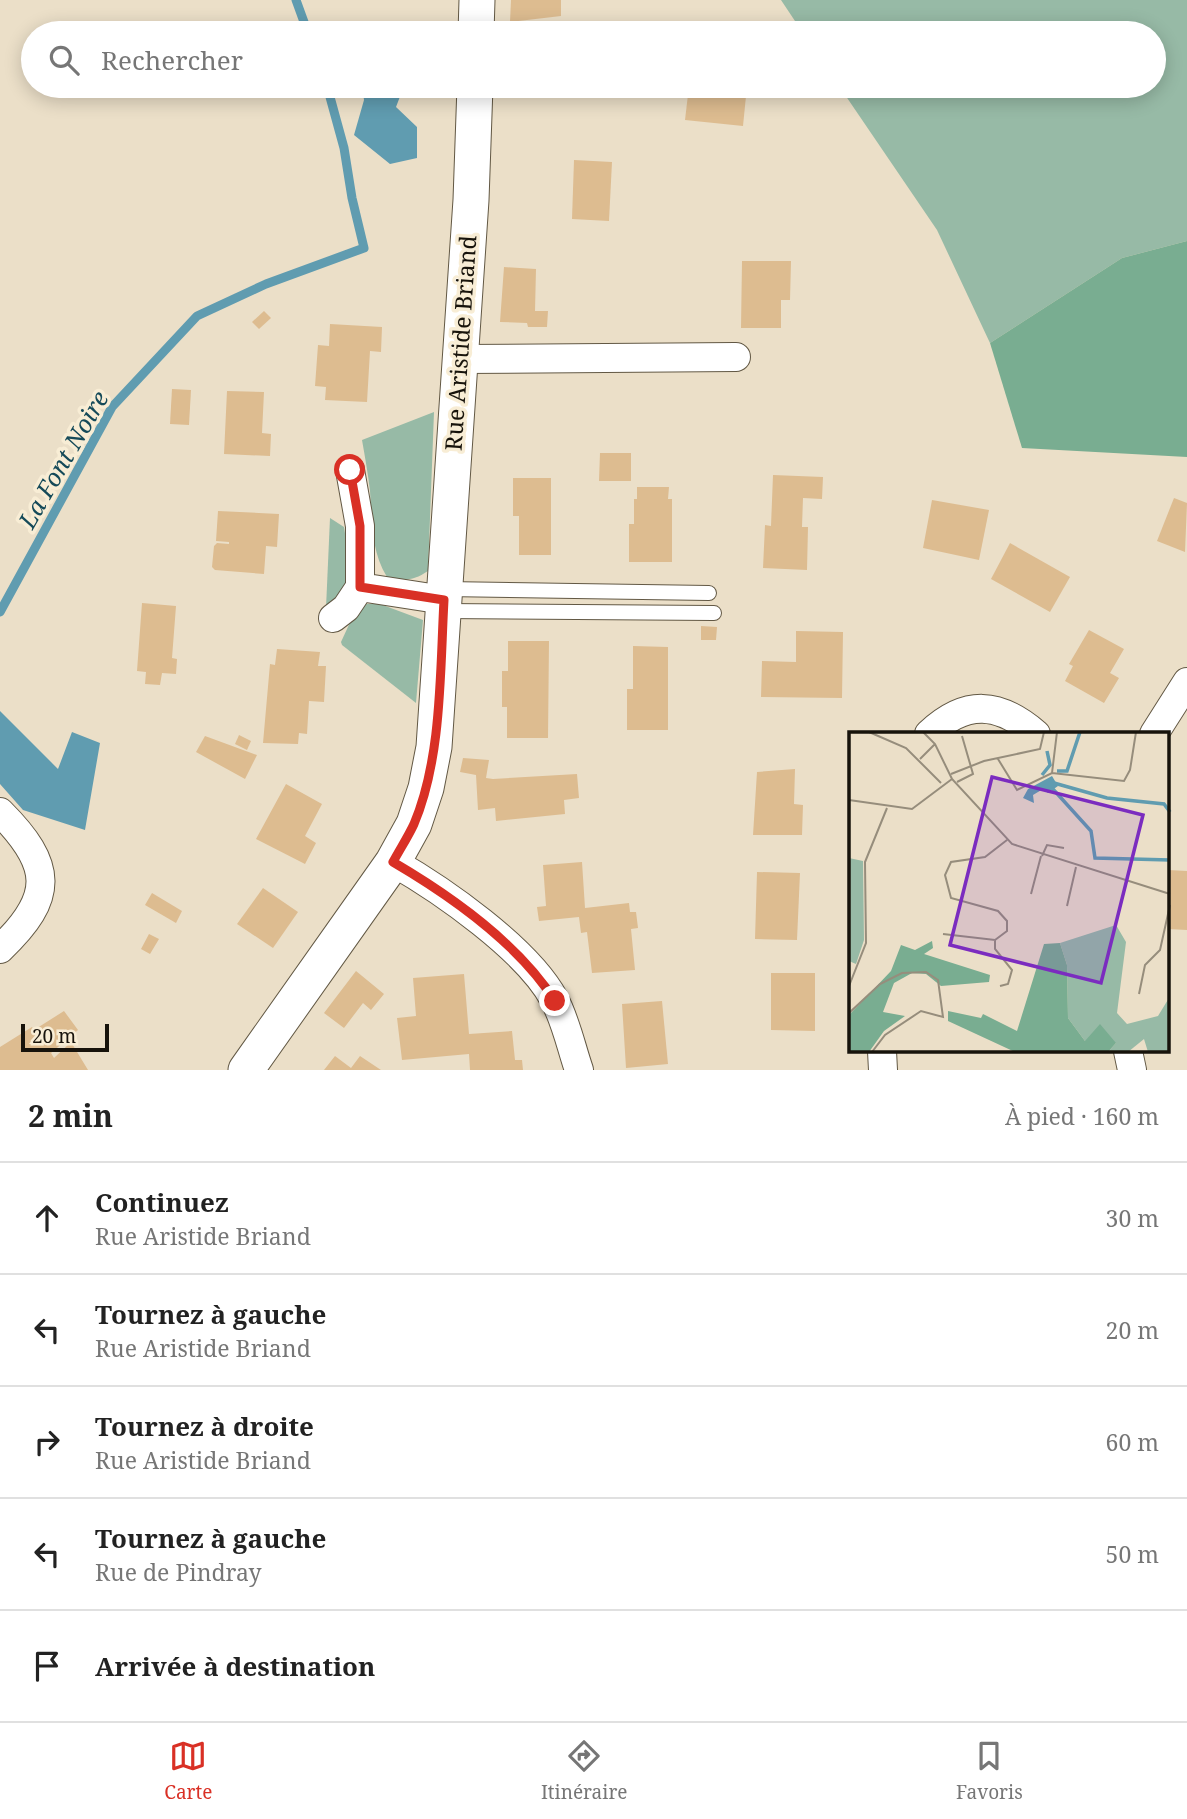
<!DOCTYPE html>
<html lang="fr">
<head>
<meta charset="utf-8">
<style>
	body { margin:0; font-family:"Noto Serif",serif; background:#f6f6f6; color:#222 }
	.scale { position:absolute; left:21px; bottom:18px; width:88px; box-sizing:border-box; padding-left:7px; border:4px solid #17130b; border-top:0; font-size:19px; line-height:24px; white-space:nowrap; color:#17130b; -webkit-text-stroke:5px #f8edd5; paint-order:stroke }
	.stop { position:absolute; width:21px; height:21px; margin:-16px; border:5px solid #d93025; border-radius:50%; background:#fff }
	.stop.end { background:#d93025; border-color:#fff; box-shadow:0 2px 7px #0008 }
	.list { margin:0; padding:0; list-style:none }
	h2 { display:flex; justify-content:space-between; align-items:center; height:91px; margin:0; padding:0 28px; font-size:30px }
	h2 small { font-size:23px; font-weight:400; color:#767676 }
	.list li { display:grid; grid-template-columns:46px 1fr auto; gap:21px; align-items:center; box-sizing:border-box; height:112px; padding:0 28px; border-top:2px solid #e0e0e0 }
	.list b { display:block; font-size:26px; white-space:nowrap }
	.list p { margin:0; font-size:23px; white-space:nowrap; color:#767676 }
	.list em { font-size:23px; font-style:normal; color:#767676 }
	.icon { flex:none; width:38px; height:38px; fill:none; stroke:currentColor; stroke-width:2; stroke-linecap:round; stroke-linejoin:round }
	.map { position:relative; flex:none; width:1187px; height:1070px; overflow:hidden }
	.search { position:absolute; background:#fff; box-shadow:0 4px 18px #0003; left:21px; right:21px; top:21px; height:77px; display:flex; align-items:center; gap:18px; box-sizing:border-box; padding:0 24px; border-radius:38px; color:#767676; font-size:26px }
	.sheet { height:651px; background:#fff }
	nav { display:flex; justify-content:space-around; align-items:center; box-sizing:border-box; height:98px; border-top:2px solid #e0e0e0; background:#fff; font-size:19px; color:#767676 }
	nav a { display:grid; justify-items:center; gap:4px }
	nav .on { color:#d93025 }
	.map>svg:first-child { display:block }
	.green { fill:#97baa6 }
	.forest { fill:#79ad91 }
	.water { fill:#609cb0 }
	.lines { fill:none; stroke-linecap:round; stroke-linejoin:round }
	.stream { stroke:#609cb0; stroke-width:9 }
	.building { fill:#ddbc90 }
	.service-casing { stroke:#625844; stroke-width:16 }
	.minor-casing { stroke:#625844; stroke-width:30 }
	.tertiary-casing { stroke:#625844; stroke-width:37 }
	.service { stroke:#fff; stroke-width:14 }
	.minor { stroke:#fff; stroke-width:28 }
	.tertiary { stroke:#fff; stroke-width:35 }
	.route { stroke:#d93025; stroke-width:9 }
	.labels { text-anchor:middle; stroke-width:7; stroke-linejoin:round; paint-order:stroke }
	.street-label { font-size:23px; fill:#17130b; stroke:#f8edd5 }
	.water-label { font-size:24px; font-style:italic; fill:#154a59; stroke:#f8edd5 }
	.inset-river { fill:none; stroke:#609cb0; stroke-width:3.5 }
	.inset-road { fill:none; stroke:#968d7c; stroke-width:2 }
	.view { fill:#7b2cbf; fill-opacity:0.15; stroke:#7b2cbf; stroke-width:3.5 }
	.inset-edge { fill:none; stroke:#17130b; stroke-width:3.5 }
</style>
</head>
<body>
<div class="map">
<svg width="1187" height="1070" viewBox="0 0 1187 1070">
	<rect width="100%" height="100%" fill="#ebdfc8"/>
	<g class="green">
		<path d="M 781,0 L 1187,0 L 1187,241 L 1122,258 L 990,343 L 937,230 L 839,86 L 1154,86 L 1154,33 L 803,33 Z"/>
		<path d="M 434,412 L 428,571 C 413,581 404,581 387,577 C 371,551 372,521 370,491 C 368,474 365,457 362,440 Z"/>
		<path d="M 330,518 L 344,527 L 350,565 L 348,592 L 326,608 Z"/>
		<path d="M 364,604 L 380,604 L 423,620 L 416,703 L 342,645 L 341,642 L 353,616 Z"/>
	</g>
	<path class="forest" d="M 1187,241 L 1187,457 L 1022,448 L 990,343 L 1122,258 Z"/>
	<g class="water">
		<path d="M 362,86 L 404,86 L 396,107 L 417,127 L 417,158 L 390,164 L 354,135 L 364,100 Z"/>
		<path d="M 0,711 L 58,769 L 72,732 L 100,743 L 85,830 L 23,810 L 0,784 Z"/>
	</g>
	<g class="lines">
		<g class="stream">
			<path d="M 296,0 L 308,33"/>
			<path d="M 0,612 L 112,407 L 197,316 L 266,284 L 364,248 L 352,198 L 344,148 L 327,86"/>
		</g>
	</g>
	<g class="building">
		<path d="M 511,0 L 561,0 L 561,16 L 510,22 Z"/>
		<path d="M 391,21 L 393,33 L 376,33 L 374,25 Z"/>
		<path d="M 689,86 L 747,86 L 743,126 L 685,120 Z"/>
		<path d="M 574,160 L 612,162 L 609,221 L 572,219 Z"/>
		<path d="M 742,261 L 791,261 L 790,300 L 781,300 L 781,328 L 741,328 Z"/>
		<path d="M 504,267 L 536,269 L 535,311 L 548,311 L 547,327 L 528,327 L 527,323 L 500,322 Z"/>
		<path d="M 264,311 L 271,318 L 259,329 L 252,322 Z"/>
		<path d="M 330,324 L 382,327 L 381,352 L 370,351 L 367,402 L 325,400 L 326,387 L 315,386 L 318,345 L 329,346 Z"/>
		<path d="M 172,389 L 191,390 L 189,425 L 170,424 Z"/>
		<path d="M 227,391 L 264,392 L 262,433 L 271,434 L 270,456 L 224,454 Z"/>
		<path d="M 600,453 L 631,453 L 631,481 L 599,481 Z"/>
		<path d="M 773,475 L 823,477 L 822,499 L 803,498 L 802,527 L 808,527 L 807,570 L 763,568 L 765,525 L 771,526 Z"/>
		<path d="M 513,478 L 551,478 L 551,555 L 519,555 L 519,516 L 513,516 Z"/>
		<path d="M 637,487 L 669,487 L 668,499 L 672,499 L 672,562 L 629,562 L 629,524 L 634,524 L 634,499 L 637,499 Z"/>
		<path d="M 1174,498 L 1187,503 L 1185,552 L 1157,541 Z"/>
		<path d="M 932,500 L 989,510 L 979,560 L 923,548 Z"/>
		<path d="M 218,511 L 279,514 L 277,547 L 266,546 L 264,574 L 215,570 L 212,567 L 214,546 L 217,543 L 229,544 L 229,542 L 216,541 Z"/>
		<path d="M 1010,543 L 1070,577 L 1050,612 L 991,579 Z"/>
		<path d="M 142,603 L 176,606 L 172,658 L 177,659 L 176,674 L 162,673 L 160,685 L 145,684 L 146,672 L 137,671 Z"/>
		<path d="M 701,626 L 717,627 L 716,640 L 701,640 Z"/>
		<path d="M 1089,630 L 1124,649 L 1110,673 L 1119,678 L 1104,703 L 1065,681 L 1073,666 L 1069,664 Z"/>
		<path d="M 796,631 L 843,632 L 842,698 L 761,697 L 762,661 L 796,662 Z"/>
		<path d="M 508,641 L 549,641 L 548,738 L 507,738 L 507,707 L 502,707 L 502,671 L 508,671 Z"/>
		<path d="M 633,646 L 668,647 L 668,730 L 627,730 L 627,689 L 633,689 Z"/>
		<path d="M 277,649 L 320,652 L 318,666 L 326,666 L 324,702 L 309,701 L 307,734 L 299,733 L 298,744 L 263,743 L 270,664 L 275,665 Z"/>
		<path d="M 239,735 L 251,741 L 247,750 L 235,744 Z"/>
		<path d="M 205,736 L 257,755 L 245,779 L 196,752 Z"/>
		<path d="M 463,758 L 489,760 L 486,778 L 493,779 L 577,774 L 579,798 L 564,800 L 565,814 L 496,821 L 495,808 L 478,810 L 476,775 L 460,772 Z"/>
		<path d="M 795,769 L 794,804 L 803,805 L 802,835 L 753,835 L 757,772 Z"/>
		<path d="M 286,784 L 322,804 L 305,836 L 316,843 L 305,864 L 256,839 Z"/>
		<path d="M 582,862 L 585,908 L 629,903 L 630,912 L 636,912 L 638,928 L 631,929 L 635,970 L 592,973 L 587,932 L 581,933 L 579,917 L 539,921 L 537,907 L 546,906 L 543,865 Z"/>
		<path d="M 1168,870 L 1187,871 L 1187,930 L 1168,929 Z"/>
		<path d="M 757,872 L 800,873 L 797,940 L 755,939 Z"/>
		<path d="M 263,888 L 298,912 L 273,948 L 237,924 Z"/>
		<path d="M 152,893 L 182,911 L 176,923 L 145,905 Z"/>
		<path d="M 149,934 L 159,939 L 150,954 L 141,949 Z"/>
		<path d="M 356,971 L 384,994 L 371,1010 L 363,1003 L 344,1028 L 324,1013 Z"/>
		<path d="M 771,973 L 815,973 L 815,1031 L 771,1030 Z"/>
		<path d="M 464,974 L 469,1034 L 512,1031 L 515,1060 L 522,1060 L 523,1070 L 470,1070 L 469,1054 L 402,1060 L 397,1018 L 416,1016 L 413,978 Z"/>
		<path d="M 662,1001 L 668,1064 L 626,1068 L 622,1004 Z"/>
		<path d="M 64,1011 L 78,1030 L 51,1053 L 54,1058 L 71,1042 L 88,1070 L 0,1070 L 0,1047 L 32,1027 L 34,1030 Z"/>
		<path d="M 335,1056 L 351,1068 L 360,1056 L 381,1070 L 324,1070 Z"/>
	</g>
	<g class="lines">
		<defs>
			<g id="service">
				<path d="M 445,589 L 709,593"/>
				<path d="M 444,611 L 714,613"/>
			</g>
			<g id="minor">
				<path d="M 460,359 L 736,357"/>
				<path d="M 350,470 L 360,526 L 360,587 L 444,600"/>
				<path d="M 333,618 L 346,608 L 360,587"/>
				<path d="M 929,734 C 966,699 999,702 1036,734"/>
				<path d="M 1154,734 L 1187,682"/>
				<path d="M 0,812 C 53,865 55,897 0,949"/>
				<path d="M 393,862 C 442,890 527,949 554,999 C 566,1021 571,1047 579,1070"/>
				<path d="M 882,1051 L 883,1070"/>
				<path d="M 1128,1051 L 1132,1070"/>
			</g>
			<g id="tertiary">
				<path d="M 476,33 L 477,0"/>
				<path d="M 246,1070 L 393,862 L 414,824 L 426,788 L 434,747 L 471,200 L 475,86"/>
			</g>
		</defs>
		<use href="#service" class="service-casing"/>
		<use href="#minor" class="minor-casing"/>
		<use href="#tertiary" class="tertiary-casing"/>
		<use href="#service" class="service"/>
		<use href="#minor" class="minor"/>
		<use href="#tertiary" class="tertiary"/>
	</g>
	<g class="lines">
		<path class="route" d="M 350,470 L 360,526 L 360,587 L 444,600 C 440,671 442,758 414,824 C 408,837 400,849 393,862 C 451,896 518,943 555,1001"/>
	</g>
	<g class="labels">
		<g class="street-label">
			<text transform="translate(461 343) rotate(-86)" y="8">Rue Aristide Briand</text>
		</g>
		<g class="water-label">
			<text transform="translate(64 460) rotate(-60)" y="8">La Font Noire</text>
		</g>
	</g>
	<g transform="translate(849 732)">
		<rect width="320" height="320" fill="#ebdfc8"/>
		<path d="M 0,126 L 14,129 L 15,208 L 7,232 L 0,229 ZM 267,193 L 277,210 L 268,281 L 278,292 L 309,284 L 320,266 L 320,320 L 299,320 L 295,307 L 279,320 L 259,320 L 267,311 L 236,309 L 219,286 L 218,233 L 211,211 Z" fill="#97baa6"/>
		<path d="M 83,209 L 84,216 L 75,222 L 141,243 L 140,250 L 92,254 L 77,242 L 63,241 L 45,251 L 34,280 L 56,284 L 35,299 L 20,320 L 0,320 L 0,283 L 42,239 L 52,213 L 66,218 ZM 211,211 L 218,233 L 219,286 L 236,309 L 251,292 L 267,311 L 259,320 L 166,320 L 99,289 L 99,279 L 132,286 L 134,282 L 168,299 L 195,212 Z" fill="#79ad91"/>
		<path d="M 203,44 L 209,54 L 199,61 L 194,57 L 184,63 L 185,71 L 174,66 L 179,57 Z" fill="#609cb0"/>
		<path class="inset-river" d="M 208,39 L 218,39 L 231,0M 193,43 L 201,33 L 198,19M 205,51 L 258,66 L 315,72 L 321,80M 203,56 L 242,99 L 246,126 L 321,128"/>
		<path class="inset-road" d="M 20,0 L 57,16 L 92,51M 74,0 L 86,12 L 103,47 L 163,112 L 321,162M 71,27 L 86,12M 149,27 L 168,58 L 203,41 L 275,49 L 281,38 L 287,0M 203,41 L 208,0M 102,42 L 135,29 L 191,17 L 195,0M 108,50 L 124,42 L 113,4M 0,68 L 63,77 L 103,47M 193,124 L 198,113 L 215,116M 182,162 L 192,124M 218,174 L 227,135M 94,202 L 146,208 L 158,199 L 158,189 L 149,179 L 102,166 L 96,143 L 102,130 L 136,125 L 158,108M 146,208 L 146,217 L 163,238 L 159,252 L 151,254M 0,254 L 17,211 L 16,130 L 38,76M 290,262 L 296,233 L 311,218 L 321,173M 0,281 L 31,252 L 53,241 L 77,240 L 89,248 L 94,285 L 72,279 L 36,303 L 23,320"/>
		<path class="view" d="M 143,45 L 294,83 L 252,251 L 101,213 Z"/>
		<rect width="320" height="320" class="inset-edge"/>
	</g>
</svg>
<div class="scale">20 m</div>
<div class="stop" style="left:350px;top:470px"></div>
<div class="stop end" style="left:555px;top:1001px"></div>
<div class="search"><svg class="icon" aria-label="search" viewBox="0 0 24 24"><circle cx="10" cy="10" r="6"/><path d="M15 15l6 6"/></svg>Rechercher</div>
</div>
<section class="sheet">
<h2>2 min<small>À pied · 160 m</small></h2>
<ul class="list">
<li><svg class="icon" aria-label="ahead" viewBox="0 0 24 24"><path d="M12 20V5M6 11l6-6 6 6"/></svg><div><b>Continuez</b><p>Rue Aristide Briand</p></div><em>30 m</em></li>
<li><svg class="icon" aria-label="left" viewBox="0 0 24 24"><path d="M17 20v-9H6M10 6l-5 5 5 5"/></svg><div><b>Tournez à gauche</b><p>Rue Aristide Briand</p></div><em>20 m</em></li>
<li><svg class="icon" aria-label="right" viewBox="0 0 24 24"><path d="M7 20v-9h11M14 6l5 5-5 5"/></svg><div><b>Tournez à droite</b><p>Rue Aristide Briand</p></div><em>60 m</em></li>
<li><svg class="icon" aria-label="left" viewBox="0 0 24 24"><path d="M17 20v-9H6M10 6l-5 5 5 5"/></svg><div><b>Tournez à gauche</b><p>Rue de Pindray</p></div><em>50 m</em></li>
<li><svg class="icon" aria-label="arrive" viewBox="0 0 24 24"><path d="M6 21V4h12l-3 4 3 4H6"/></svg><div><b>Arrivée à destination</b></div></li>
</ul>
</section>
<nav>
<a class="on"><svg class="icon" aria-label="map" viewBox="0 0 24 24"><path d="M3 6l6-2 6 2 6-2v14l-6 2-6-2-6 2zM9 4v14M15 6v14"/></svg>Carte</a>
<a><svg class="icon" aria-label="directions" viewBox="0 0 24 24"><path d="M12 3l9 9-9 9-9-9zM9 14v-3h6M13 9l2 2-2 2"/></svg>Itinéraire</a>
<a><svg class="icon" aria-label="saved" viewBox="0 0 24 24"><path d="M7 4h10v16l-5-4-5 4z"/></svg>Favoris</a>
</nav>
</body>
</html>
